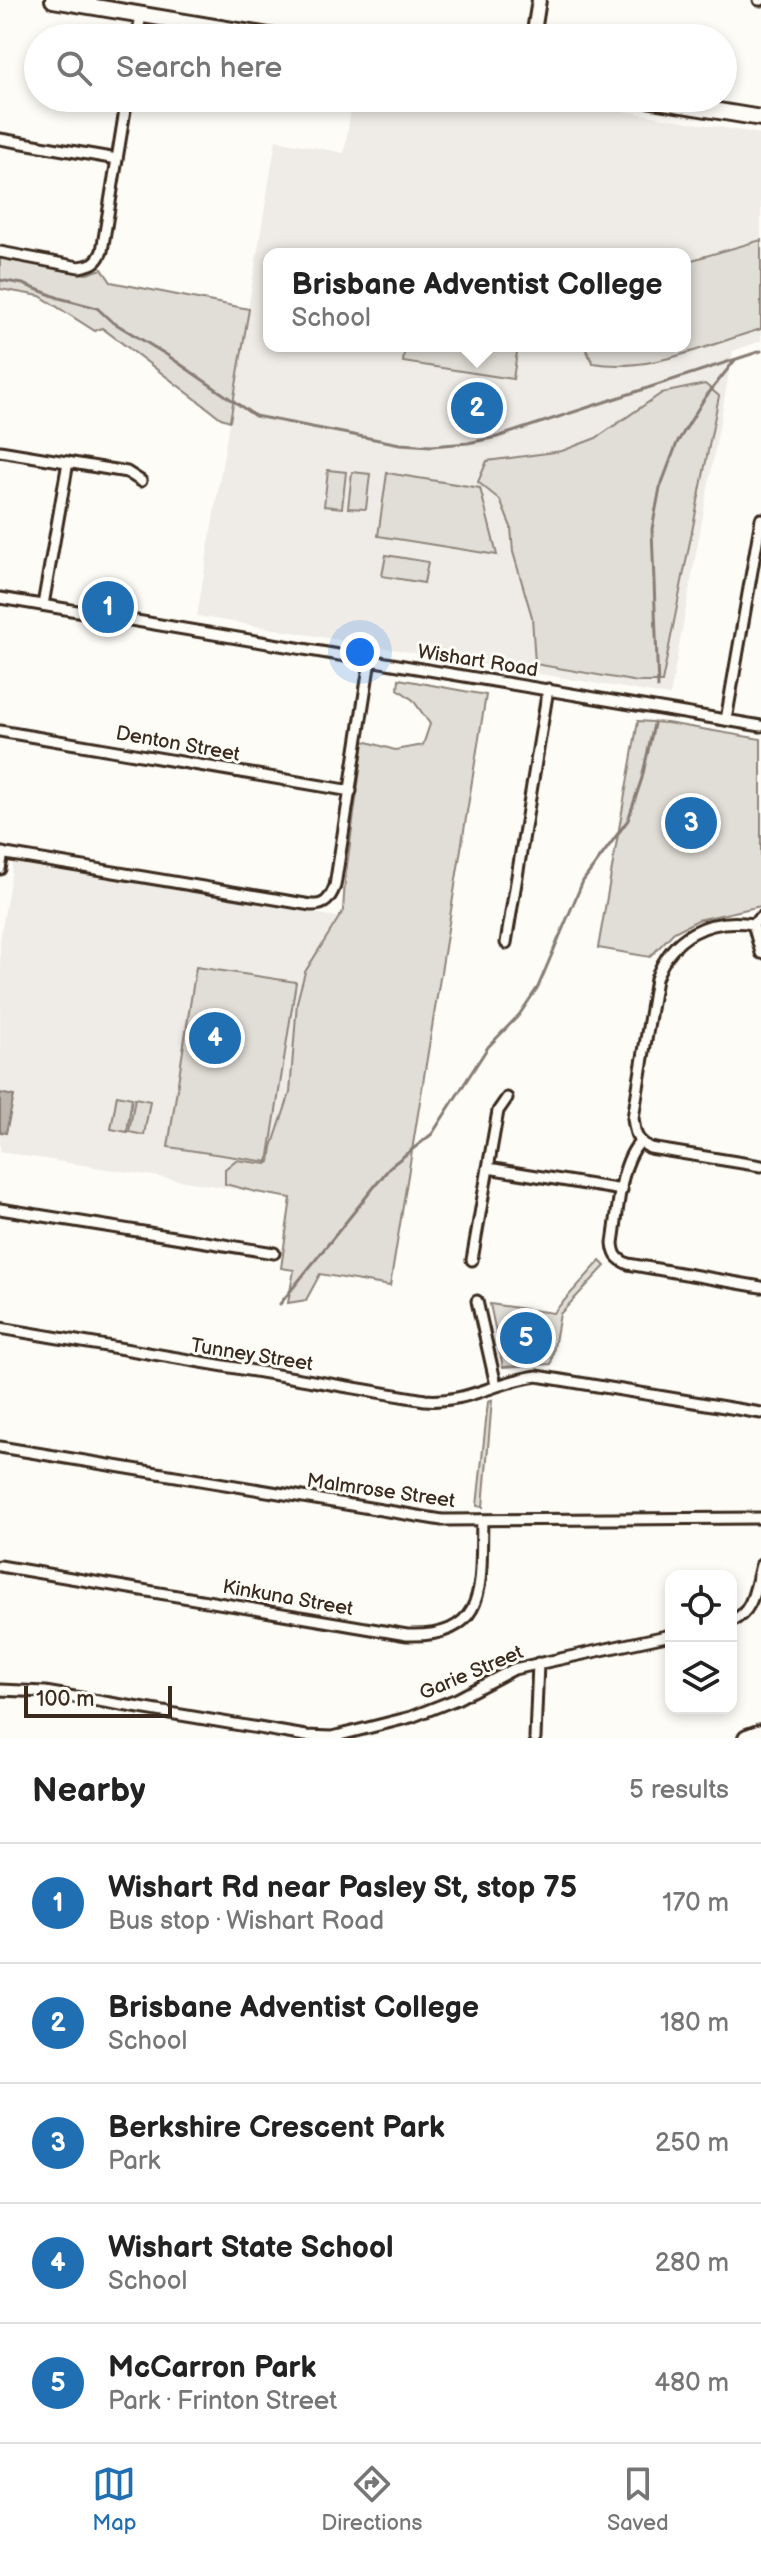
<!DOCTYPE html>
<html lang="en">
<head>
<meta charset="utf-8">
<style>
	body { margin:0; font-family:"Balsamiq Sans",sans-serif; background:#f6f6f6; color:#222 }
	.controls { position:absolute; right:24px; bottom:24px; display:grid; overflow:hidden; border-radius:16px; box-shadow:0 4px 12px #0003 }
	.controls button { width:72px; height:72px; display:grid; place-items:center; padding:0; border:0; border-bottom:2px solid #e0e0e0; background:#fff; color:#222; font:40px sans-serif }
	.scale { position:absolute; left:24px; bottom:20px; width:148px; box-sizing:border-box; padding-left:8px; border:4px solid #3b2a1e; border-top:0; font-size:22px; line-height:28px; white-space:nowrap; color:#3b2a1e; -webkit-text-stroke:6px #fdfcf7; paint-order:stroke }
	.you { position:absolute; left:360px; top:652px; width:28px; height:28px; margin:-20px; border:6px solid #fff; border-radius:50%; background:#1a73e8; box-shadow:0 0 0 12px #1a73e833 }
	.badge { display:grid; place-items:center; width:52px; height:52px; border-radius:50%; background:#1f6fb2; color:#fff; font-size:26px; font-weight:700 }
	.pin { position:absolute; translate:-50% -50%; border:4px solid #fff; box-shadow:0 2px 8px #0006 }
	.popup { position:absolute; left:263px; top:248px; width:428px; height:104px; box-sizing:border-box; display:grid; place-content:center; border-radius:16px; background:#fff; filter:drop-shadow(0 2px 6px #0005); font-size:26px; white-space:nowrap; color:#767676 }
	.popup b { font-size:30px; color:#222 }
	.popup::after { content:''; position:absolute; left:50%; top:100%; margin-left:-16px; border:16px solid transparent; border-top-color:#fff }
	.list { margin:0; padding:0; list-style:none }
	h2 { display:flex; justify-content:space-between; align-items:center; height:104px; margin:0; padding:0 32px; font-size:34px }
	h2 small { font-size:26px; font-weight:400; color:#767676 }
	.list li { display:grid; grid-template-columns:52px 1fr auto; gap:24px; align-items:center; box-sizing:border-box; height:120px; padding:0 32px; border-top:2px solid #e0e0e0 }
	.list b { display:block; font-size:30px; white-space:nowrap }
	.list p { margin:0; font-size:26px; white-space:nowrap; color:#767676 }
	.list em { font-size:26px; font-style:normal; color:#767676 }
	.icon { flex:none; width:44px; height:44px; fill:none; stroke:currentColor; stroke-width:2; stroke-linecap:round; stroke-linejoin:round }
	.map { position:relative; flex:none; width:761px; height:1738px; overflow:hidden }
	.search { position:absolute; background:#fff; box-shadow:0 4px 12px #0003; left:24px; right:24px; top:24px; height:88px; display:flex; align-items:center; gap:20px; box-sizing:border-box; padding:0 28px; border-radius:44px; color:#767676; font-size:30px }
	.sheet { height:704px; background:#fff }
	nav { display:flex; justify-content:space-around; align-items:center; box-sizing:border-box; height:112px; border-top:2px solid #e0e0e0; background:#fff; font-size:22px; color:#767676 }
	nav a { display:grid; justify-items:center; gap:4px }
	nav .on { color:#1f6fb2 }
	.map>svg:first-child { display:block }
	.built { fill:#efece7; fill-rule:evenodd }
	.green { fill:#e1ded7; stroke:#8e847a; stroke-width:2 }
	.water { fill:#bbb4ad; stroke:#887d74; stroke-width:2 }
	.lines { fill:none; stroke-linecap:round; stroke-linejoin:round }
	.stream { stroke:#887d74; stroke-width:3 }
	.minor-casing { stroke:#3b2a1e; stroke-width:15 }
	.tertiary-casing { stroke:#3b2a1e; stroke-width:18 }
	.secondary-casing { stroke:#3b2a1e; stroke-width:20 }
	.trunk-casing { stroke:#3b2a1e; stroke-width:22 }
	.minor { stroke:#fdfcf7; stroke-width:9 }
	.tertiary { stroke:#fdfcf7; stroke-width:12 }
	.secondary { stroke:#fdfcf7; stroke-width:14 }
	.trunk { stroke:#fdfcf7; stroke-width:16 }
	.labels { text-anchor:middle; stroke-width:6; stroke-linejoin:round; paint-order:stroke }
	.street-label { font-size:20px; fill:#3b2a1e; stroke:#fdfcf7 }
</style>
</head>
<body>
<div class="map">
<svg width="761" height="1738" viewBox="0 0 761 1738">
	<rect width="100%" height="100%" fill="#fdfcf7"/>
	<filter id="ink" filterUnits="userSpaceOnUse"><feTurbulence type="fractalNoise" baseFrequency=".0125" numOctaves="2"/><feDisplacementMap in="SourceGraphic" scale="16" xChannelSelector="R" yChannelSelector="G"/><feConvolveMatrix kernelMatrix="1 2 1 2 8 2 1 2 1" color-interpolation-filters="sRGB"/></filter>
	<g filter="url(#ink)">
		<g class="built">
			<path d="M 353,98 L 546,98 L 761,134 L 761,341 L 733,351 L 670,696 L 197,616 L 276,140 L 344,153 ZM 269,254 L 685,254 L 685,346 L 269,346 Z"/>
			<path d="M 13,863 L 446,935 L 401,1215 L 0,1152 L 0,940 Z"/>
		</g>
		<g class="green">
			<path d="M 761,240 L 761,329 C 707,345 650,373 593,363 L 584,346 L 685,346 L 685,262 Z"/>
			<path d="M 0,257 L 77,273 L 87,274 L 102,269 L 111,282 L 249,309 L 230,421 L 221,418 L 102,328 L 95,331 L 40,296 L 0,289 Z"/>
			<path d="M 405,346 L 518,346 L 513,379 L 403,362 Z"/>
			<path d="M 705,384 L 719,396 L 662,682 L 638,682 L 535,664 L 532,617 L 513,552 L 511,527 L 500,500 L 478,482 L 487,461 L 562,451 L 596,438 L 662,393 Z"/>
			<path d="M 328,470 L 346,472 L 342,508 L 324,506 Z"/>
			<path d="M 352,472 L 370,474 L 366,509 L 348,508 Z"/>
			<path d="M 387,473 L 480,488 L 497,555 L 378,536 Z"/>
			<path d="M 386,555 L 428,562 L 424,583 L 382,576 Z"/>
			<path d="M 399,679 L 486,695 L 390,1286 L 320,1274 L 306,1300 L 288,1303 L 294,1270 L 281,1268 L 291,1198 L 256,1192 L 225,1184 L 225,1169 L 236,1160 L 267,1164 L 270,1162 L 272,1147 L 290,1093 L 297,1002 L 305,972 L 343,911 L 345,880 L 364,741 L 395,750 L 423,745 L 430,724 L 413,700 L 398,689 Z"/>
			<path d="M 638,721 L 667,723 L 761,739 L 761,906 L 698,920 L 674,932 L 650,957 L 598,948 Z"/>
			<path d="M 196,967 L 296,982 L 268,1162 L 168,1147 Z"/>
			<path d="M 117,1095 L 132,1098 L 127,1132 L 111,1129 Z"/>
			<path d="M 135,1098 L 150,1101 L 144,1135 L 129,1132 Z"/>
			<path d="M 600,1261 L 605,1266 L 560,1314 L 551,1364 L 503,1367 L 490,1304 L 553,1313 Z"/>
			<path d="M 492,1400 L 483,1507 L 477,1506 L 488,1402 Z"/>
		</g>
		<path class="water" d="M 0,1093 L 14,1096 L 6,1133 L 0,1132 Z"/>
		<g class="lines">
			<g class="stream">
				<path d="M 0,280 L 23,284 L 59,298 L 97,308 L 111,321 L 167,355 L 255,416 L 400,444 L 431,446 L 468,443 L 497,437 L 761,351"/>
				<path d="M 658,688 L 652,529 L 660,488 L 677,443 L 704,399 L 735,360"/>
				<path d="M 280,1304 L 391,1166 L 432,1134 L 488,1047 L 519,1015 L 538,987 L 583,881 L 628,820 L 642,778 L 654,724"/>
			</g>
			<defs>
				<g id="minor">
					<path d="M 759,0 L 761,0"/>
					<path d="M 137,38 L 141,15"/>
					<path d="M 0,139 L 117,159"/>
					<path d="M 0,252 L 79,267 C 92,265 97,263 102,251 L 127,98"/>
					<path d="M 0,451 L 127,472 L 141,481"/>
					<path d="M 0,598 L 761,726"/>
					<path d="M 43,605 L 68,462"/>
					<path d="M 726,720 L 761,519"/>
					<path d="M 0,731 L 351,791"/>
					<path d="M 0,853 L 311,905 C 325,906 330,899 335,886 L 370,660"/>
					<path d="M 0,869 L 3,853"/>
					<path d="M 761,917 L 753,924 C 708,917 671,936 656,979 L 633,1118 C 635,1134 636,1140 650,1148 L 761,1166"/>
					<path d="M 753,924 L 761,953"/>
					<path d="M 506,943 L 548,689"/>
					<path d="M 640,1142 C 619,1164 618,1213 613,1243 C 614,1255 617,1259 628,1264 L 761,1287"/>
					<path d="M 488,1168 L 498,1111 L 507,1098"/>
					<path d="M 0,1209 L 274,1253"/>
					<path d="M 472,1260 L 488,1168 L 622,1190"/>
					<path d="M 477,1301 L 496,1385"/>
					<path d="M 0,1328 L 425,1400 C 465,1404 497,1381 537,1376 L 761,1413"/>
					<path d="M 0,1447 L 442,1520 L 761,1518"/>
					<path d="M 0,1566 L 407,1635 C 491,1638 480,1581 482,1520"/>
					<path d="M 731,1621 C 754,1613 755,1586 761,1565"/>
					<path d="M 0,1690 L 45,1692 L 306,1736 L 332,1737 L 411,1717 L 457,1699 L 514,1669 L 671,1635"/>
					<path d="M 535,1738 L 538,1663"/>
				</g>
				<path id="tertiary" d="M 533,38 L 539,0"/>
				<g id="secondary">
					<path d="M 53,0 L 281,38"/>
					<path d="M 640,98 L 761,118"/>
				</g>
				<path id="trunk" d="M 747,1738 L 761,1733"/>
			</defs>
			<use href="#minor" class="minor-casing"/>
			<use href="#tertiary" class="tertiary-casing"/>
			<use href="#secondary" class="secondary-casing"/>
			<use href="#trunk" class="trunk-casing"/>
			<use href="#minor" class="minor"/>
			<use href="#tertiary" class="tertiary"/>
			<use href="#secondary" class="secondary"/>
			<use href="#trunk" class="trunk"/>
		</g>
	</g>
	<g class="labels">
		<g class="street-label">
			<text transform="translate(478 660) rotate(9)" y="7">Wishart Road</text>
			<text transform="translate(178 743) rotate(10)" y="7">Denton Street</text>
			<text transform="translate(252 1354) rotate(9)" y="7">Tunney Street</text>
			<text transform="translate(381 1490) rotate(8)" y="7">Malmrose Street</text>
			<text transform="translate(288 1597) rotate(10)" y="7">Kinkuna Street</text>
			<text transform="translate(471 1672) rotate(-23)" y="7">Garie Street</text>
		</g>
	</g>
</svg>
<div class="controls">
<button><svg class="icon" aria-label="locate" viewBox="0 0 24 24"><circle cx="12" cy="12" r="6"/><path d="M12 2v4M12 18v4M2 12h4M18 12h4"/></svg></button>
<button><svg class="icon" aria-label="layers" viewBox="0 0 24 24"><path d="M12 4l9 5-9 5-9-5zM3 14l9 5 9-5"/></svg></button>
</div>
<div class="scale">100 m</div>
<div class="you"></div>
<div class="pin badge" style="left:108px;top:607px">1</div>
<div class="pin badge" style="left:477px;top:408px">2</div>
<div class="popup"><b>Brisbane Adventist College</b>School</div>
<div class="pin badge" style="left:691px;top:823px">3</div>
<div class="pin badge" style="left:215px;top:1038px">4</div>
<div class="pin badge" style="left:526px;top:1338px">5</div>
<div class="search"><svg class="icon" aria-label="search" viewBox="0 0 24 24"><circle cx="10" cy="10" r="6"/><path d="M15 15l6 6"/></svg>Search here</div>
</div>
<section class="sheet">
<h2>Nearby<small>5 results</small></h2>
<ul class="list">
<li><span class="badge">1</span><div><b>Wishart Rd near Pasley St, stop 75</b><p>Bus stop · Wishart Road</p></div><em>170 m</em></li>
<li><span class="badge">2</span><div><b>Brisbane Adventist College</b><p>School</p></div><em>180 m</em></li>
<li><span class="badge">3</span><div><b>Berkshire Crescent Park</b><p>Park</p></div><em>250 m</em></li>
<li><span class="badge">4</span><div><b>Wishart State School</b><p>School</p></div><em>280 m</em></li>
<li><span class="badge">5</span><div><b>McCarron Park</b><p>Park · Frinton Street</p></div><em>480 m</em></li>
</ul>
</section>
<nav>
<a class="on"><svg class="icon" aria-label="map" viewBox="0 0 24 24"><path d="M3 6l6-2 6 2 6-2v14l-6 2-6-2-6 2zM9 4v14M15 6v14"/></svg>Map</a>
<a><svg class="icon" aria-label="directions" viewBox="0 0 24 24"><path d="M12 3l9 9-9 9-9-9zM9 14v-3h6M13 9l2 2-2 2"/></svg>Directions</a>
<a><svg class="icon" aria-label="saved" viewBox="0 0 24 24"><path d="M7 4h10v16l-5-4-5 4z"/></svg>Saved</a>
</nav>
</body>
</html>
